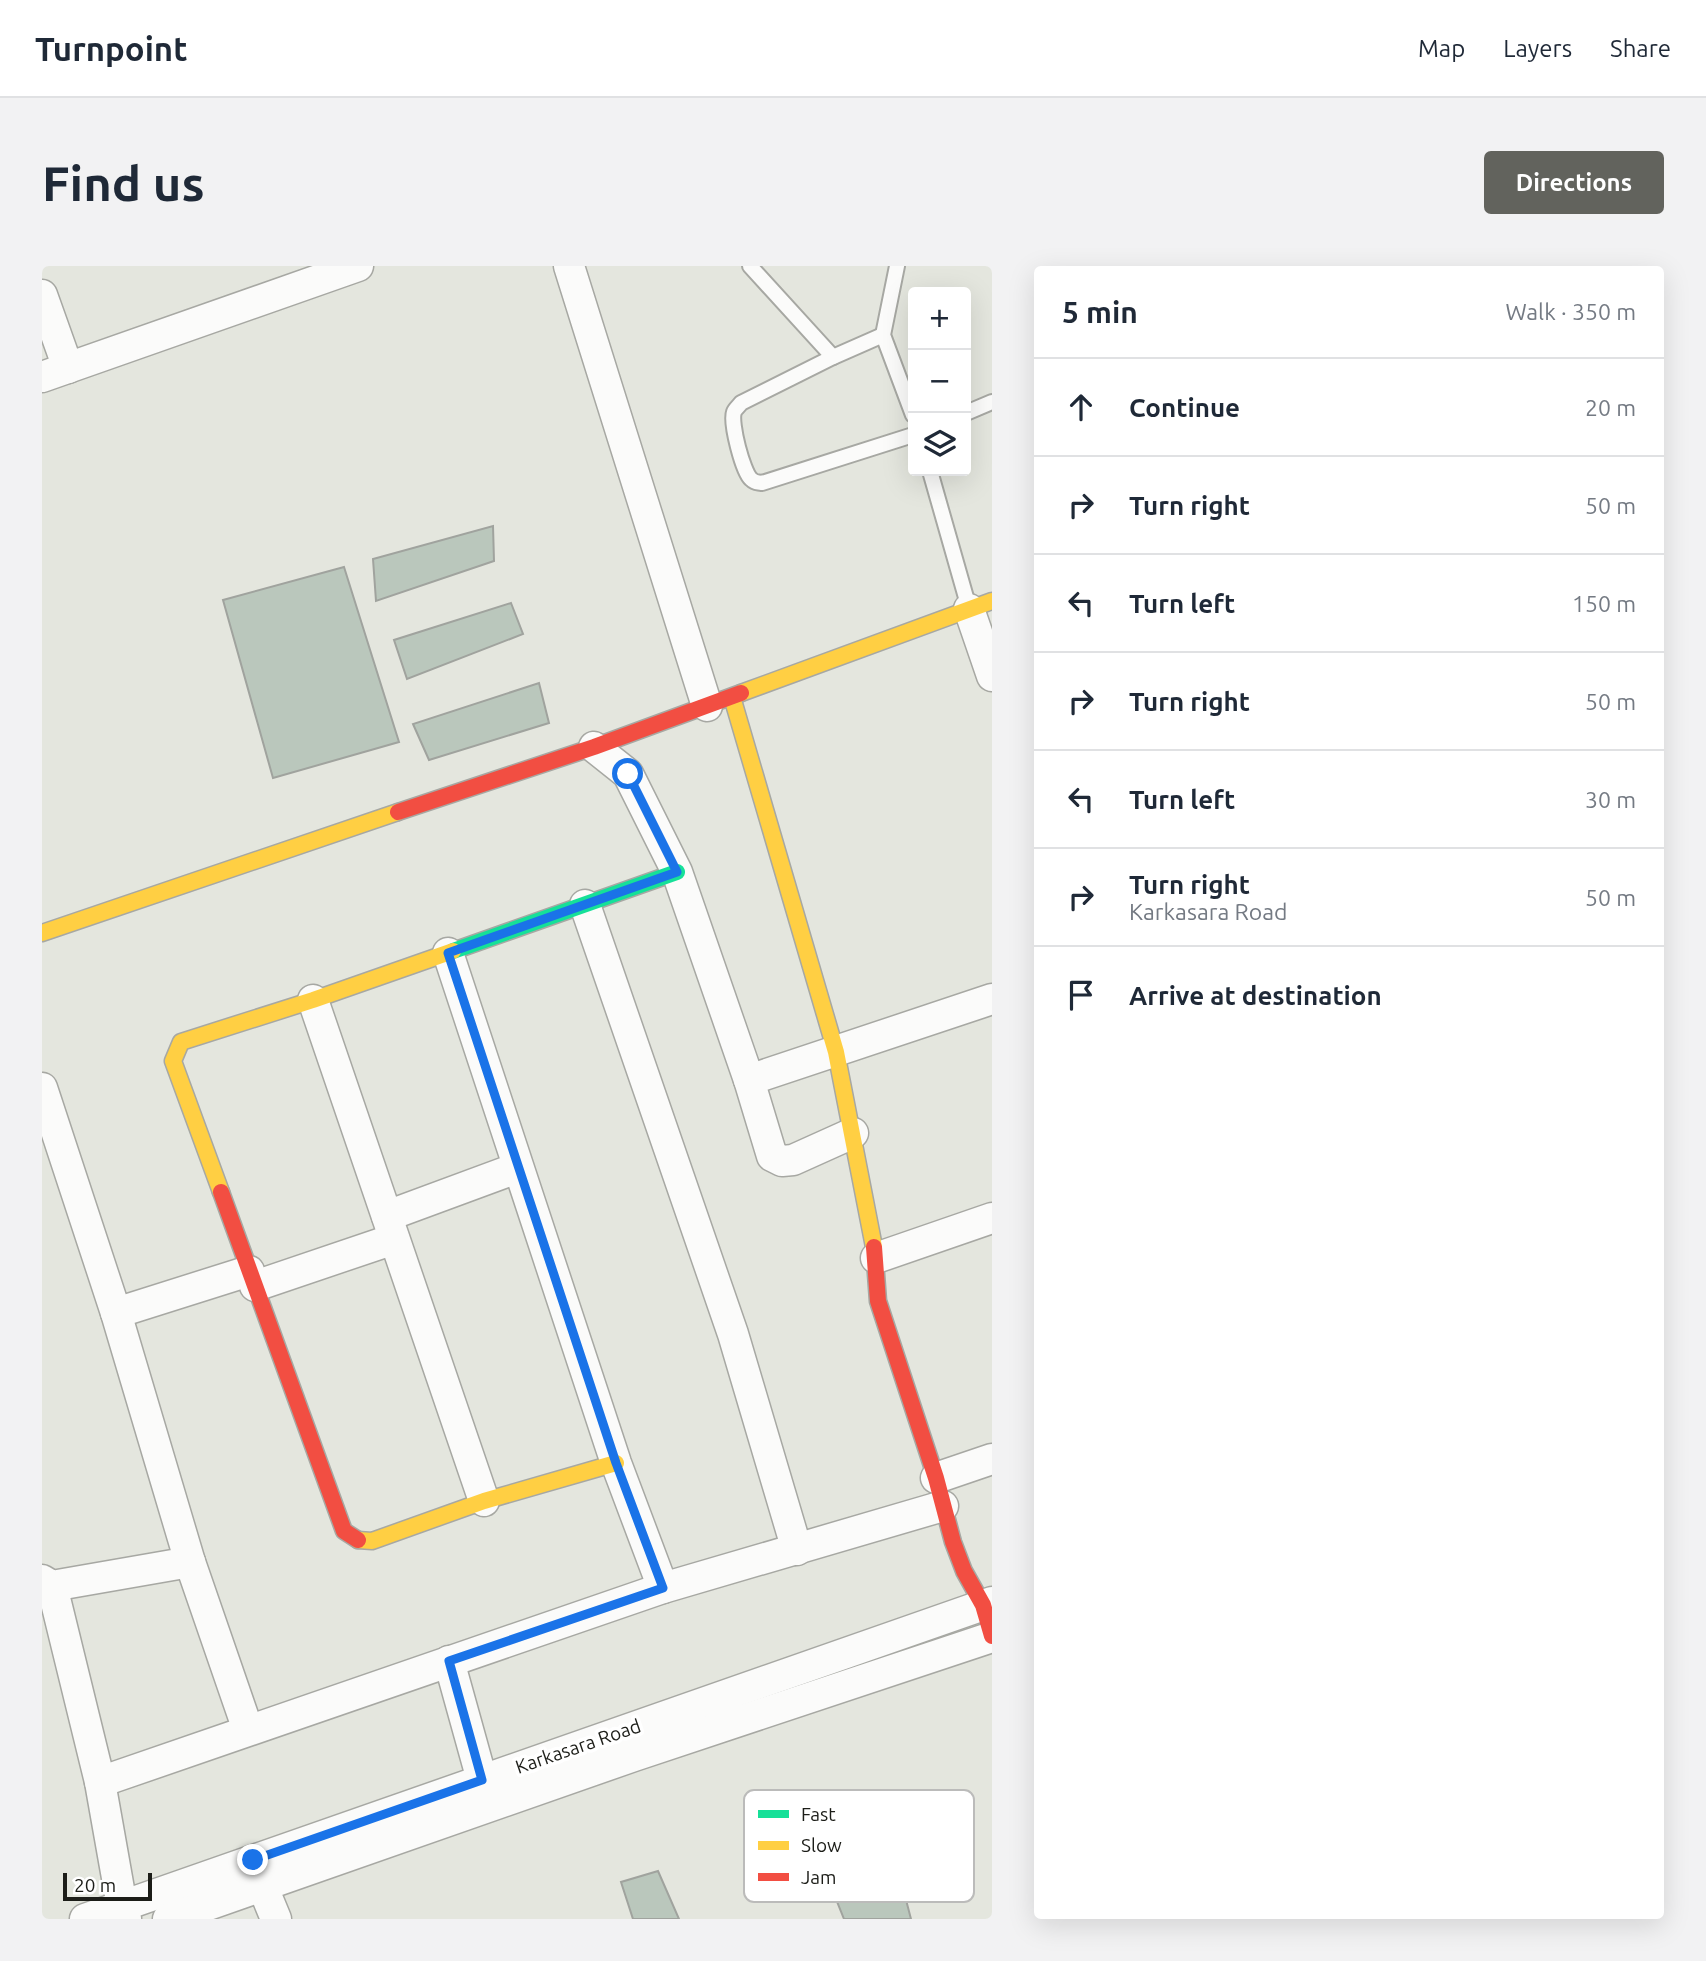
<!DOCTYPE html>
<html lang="en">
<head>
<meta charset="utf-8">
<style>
	body { margin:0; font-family:Ubuntu,sans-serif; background:#f2f2f3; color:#1f2937 }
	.controls { position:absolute; right:21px; top:21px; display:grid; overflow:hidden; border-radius:7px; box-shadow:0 7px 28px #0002 }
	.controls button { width:63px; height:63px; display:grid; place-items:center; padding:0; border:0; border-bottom:2px solid #e0e1e3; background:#fff; color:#1f2937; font:35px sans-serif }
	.scale { position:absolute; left:21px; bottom:18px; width:89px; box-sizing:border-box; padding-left:7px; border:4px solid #1c1d18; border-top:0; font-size:19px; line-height:24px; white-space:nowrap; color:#1c1d18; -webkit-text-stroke:5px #fff; paint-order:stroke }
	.stop { position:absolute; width:21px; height:21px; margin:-16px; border:5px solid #1a73e8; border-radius:50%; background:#fff }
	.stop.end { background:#1a73e8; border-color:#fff; box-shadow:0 2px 7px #0008 }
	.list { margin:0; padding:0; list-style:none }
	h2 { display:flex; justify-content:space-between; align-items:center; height:91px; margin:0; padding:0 28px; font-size:30px }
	h2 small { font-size:23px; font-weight:400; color:#747a83 }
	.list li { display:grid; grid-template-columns:46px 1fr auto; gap:21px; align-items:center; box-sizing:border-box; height:98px; padding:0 28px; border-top:2px solid #e0e1e3 }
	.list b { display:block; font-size:26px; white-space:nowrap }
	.list p { margin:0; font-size:23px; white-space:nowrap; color:#747a83 }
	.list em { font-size:23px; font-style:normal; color:#747a83 }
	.icon { flex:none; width:38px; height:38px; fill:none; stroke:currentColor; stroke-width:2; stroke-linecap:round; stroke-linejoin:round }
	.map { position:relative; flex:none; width:950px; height:1653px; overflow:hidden; border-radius:7px }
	header { display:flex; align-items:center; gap:42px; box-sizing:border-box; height:98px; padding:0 35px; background:#fff; border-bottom:2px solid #e0e1e3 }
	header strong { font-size:33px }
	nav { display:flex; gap:38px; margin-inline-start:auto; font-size:24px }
	.intro { display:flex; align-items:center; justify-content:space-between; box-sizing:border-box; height:168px; padding:0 42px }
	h1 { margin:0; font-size:49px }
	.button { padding:18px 32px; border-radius:7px; background:#62635d; color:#fff; font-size:24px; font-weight:700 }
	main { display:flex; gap:42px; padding:0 42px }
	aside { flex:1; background:#fff; border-radius:7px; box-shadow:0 7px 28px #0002 }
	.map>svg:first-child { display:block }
	.building { fill:#bac7bc; stroke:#a0a39e; stroke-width:2 }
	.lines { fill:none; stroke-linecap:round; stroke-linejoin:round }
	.lane-casing { stroke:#a7a8a3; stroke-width:18 }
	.street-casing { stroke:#a7a8a3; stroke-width:33 }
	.fast-casing { stroke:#a7a8a3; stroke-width:19 }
	.slow-casing { stroke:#a7a8a3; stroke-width:19 }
	.jam-casing { stroke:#a7a8a3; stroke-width:19 }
	.lane { stroke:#fbfbfa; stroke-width:14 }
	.street { stroke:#fbfbfa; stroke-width:30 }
	.fast { stroke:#16e098; stroke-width:16 }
	.slow { stroke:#ffcf43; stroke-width:16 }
	.jam { stroke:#f24e42; stroke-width:16 }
	.route { stroke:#1a73e8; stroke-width:9 }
	.labels { text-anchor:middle; stroke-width:7; stroke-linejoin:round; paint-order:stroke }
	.street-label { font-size:19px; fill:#1c1d18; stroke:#fff }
	.key { fill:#fff; stroke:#bbbbba; stroke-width:2 }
	.key-label { font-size:19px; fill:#1c1d18 }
</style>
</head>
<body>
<header>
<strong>Turnpoint</strong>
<nav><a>Map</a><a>Layers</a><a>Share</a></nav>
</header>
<div class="intro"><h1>Find us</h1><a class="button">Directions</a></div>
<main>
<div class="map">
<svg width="950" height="1653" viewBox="0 0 950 1653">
	<rect width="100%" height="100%" fill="#e4e6de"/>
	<g class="building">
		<path d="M 451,260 L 452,295 L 334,335 L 331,293 Z"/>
		<path d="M 302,301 L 357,476 L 231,512 L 181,334 Z"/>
		<path d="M 469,337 L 481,368 L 365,413 L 352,374 Z"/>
		<path d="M 497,417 L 507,457 L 387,494 L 371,458 Z"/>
		<path d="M 616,1605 L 637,1653 L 591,1653 L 579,1616 Z"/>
		<path d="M 857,1607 L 869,1653 L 802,1653 L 792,1628 Z"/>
	</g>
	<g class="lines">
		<defs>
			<g id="lane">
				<path d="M 708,0 L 791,91"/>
				<path d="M 855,0 L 841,69 L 871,149"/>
				<path d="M 841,69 L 791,91 L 699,137 C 697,140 693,143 692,146 C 688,157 701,206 709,213 C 713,217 714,216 720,217 L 871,169"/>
				<path d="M 924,147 L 950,136"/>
				<path d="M 888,205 L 927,342"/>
			</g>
			<g id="street">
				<path d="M 527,0 L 665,440"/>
				<path d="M 0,29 L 26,102"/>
				<path d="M 0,111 L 316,0"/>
				<path d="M 927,343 L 950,410"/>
				<path d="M 552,481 L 586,508 L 635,606 L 707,814 L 730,890 L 740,895 L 751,894 L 811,867"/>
				<path d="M 543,639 L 691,1068 L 755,1284"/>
				<path d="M 406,687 L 574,1197 L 621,1322"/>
				<path d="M 271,734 L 442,1235"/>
				<path d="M 707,814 L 950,733"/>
				<path d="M 0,822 L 74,1047 L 148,1296 L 206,1464"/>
				<path d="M 345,950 L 475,902"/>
				<path d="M 834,992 L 950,952"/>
				<path d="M 213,1020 L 352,973"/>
				<path d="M 74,1047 L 207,1005"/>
				<path d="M 894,1212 L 950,1193"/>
				<path d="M 0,1314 L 10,1320 L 148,1296"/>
				<path d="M 10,1320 L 58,1516 L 80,1640 L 84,1653"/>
				<path d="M 407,1395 L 440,1514"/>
				<path d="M 58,1516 L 621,1322 L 901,1240"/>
				<path d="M 213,1602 L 234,1653"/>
				<path d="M 43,1653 L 950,1336"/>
				<path d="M 126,1653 L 592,1490 L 950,1371"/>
			</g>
			<path id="fast" d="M 411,685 L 635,606"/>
			<g id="slow">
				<path d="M 699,427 L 950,335"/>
				<path d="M 690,431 L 794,786 L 832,981"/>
				<path d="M 0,667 L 356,546"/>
				<path d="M 179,926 L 131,795 L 139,776 L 271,734 L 411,685"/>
				<path d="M 316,1274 L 330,1275 L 442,1235 L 574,1197"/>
			</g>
			<g id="jam">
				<path d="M 356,546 L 552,481 L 699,427"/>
				<path d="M 179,926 L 302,1265 L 316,1274"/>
				<path d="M 832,981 L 836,1035 L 894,1212 L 911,1276 L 922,1305 L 941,1339 L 950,1370"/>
			</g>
		</defs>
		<use href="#lane" class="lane-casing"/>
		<use href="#street" class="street-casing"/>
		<use href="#fast" class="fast-casing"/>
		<use href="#slow" class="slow-casing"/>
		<use href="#jam" class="jam-casing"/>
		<use href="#lane" class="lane"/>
		<use href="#street" class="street"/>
		<use href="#fast" class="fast"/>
		<use href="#slow" class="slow"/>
		<use href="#jam" class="jam"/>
	</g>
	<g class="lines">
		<path class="route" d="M 211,1594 L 440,1514 L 407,1395 L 621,1322 L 574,1197 L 406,687 L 635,606 L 586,508"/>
	</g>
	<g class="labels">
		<g class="street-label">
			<text transform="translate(536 1480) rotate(-19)" y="7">Karkasara Road</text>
		</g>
	</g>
	<rect x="702" y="1524" width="230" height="112" rx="10" class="key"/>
	<rect x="716" y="1544" width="31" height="8" fill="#16e098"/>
	<rect x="716" y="1575" width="31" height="9" fill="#ffcf43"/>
	<rect x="716" y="1607" width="31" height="8" fill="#f24e42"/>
	<g class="key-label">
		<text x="759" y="1555">Fast</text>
		<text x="759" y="1586">Slow</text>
		<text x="759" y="1618">Jam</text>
	</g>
</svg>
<div class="controls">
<button>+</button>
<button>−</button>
<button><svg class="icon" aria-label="layers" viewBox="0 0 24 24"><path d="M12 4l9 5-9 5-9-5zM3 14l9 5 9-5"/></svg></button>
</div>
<div class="scale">20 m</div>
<div class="stop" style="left:586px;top:508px"></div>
<div class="stop end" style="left:211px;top:1594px"></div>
</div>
<aside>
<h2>5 min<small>Walk · 350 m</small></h2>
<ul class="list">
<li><svg class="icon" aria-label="ahead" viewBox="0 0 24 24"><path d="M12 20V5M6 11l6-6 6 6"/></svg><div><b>Continue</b></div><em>20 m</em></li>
<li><svg class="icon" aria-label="right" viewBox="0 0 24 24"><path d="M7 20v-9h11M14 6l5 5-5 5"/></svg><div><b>Turn right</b></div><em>50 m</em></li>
<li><svg class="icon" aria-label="left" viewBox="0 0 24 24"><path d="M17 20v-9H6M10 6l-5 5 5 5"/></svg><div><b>Turn left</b></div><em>150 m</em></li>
<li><svg class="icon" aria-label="right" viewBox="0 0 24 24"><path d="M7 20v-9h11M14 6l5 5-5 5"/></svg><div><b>Turn right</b></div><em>50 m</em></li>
<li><svg class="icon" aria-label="left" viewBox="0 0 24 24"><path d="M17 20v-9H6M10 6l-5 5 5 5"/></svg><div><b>Turn left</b></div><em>30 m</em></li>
<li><svg class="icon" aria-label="right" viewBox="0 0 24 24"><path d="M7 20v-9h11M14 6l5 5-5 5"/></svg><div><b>Turn right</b><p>Karkasara Road</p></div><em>50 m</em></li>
<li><svg class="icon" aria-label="arrive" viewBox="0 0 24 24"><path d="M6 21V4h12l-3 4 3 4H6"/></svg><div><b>Arrive at destination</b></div></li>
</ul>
</aside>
</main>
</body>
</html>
